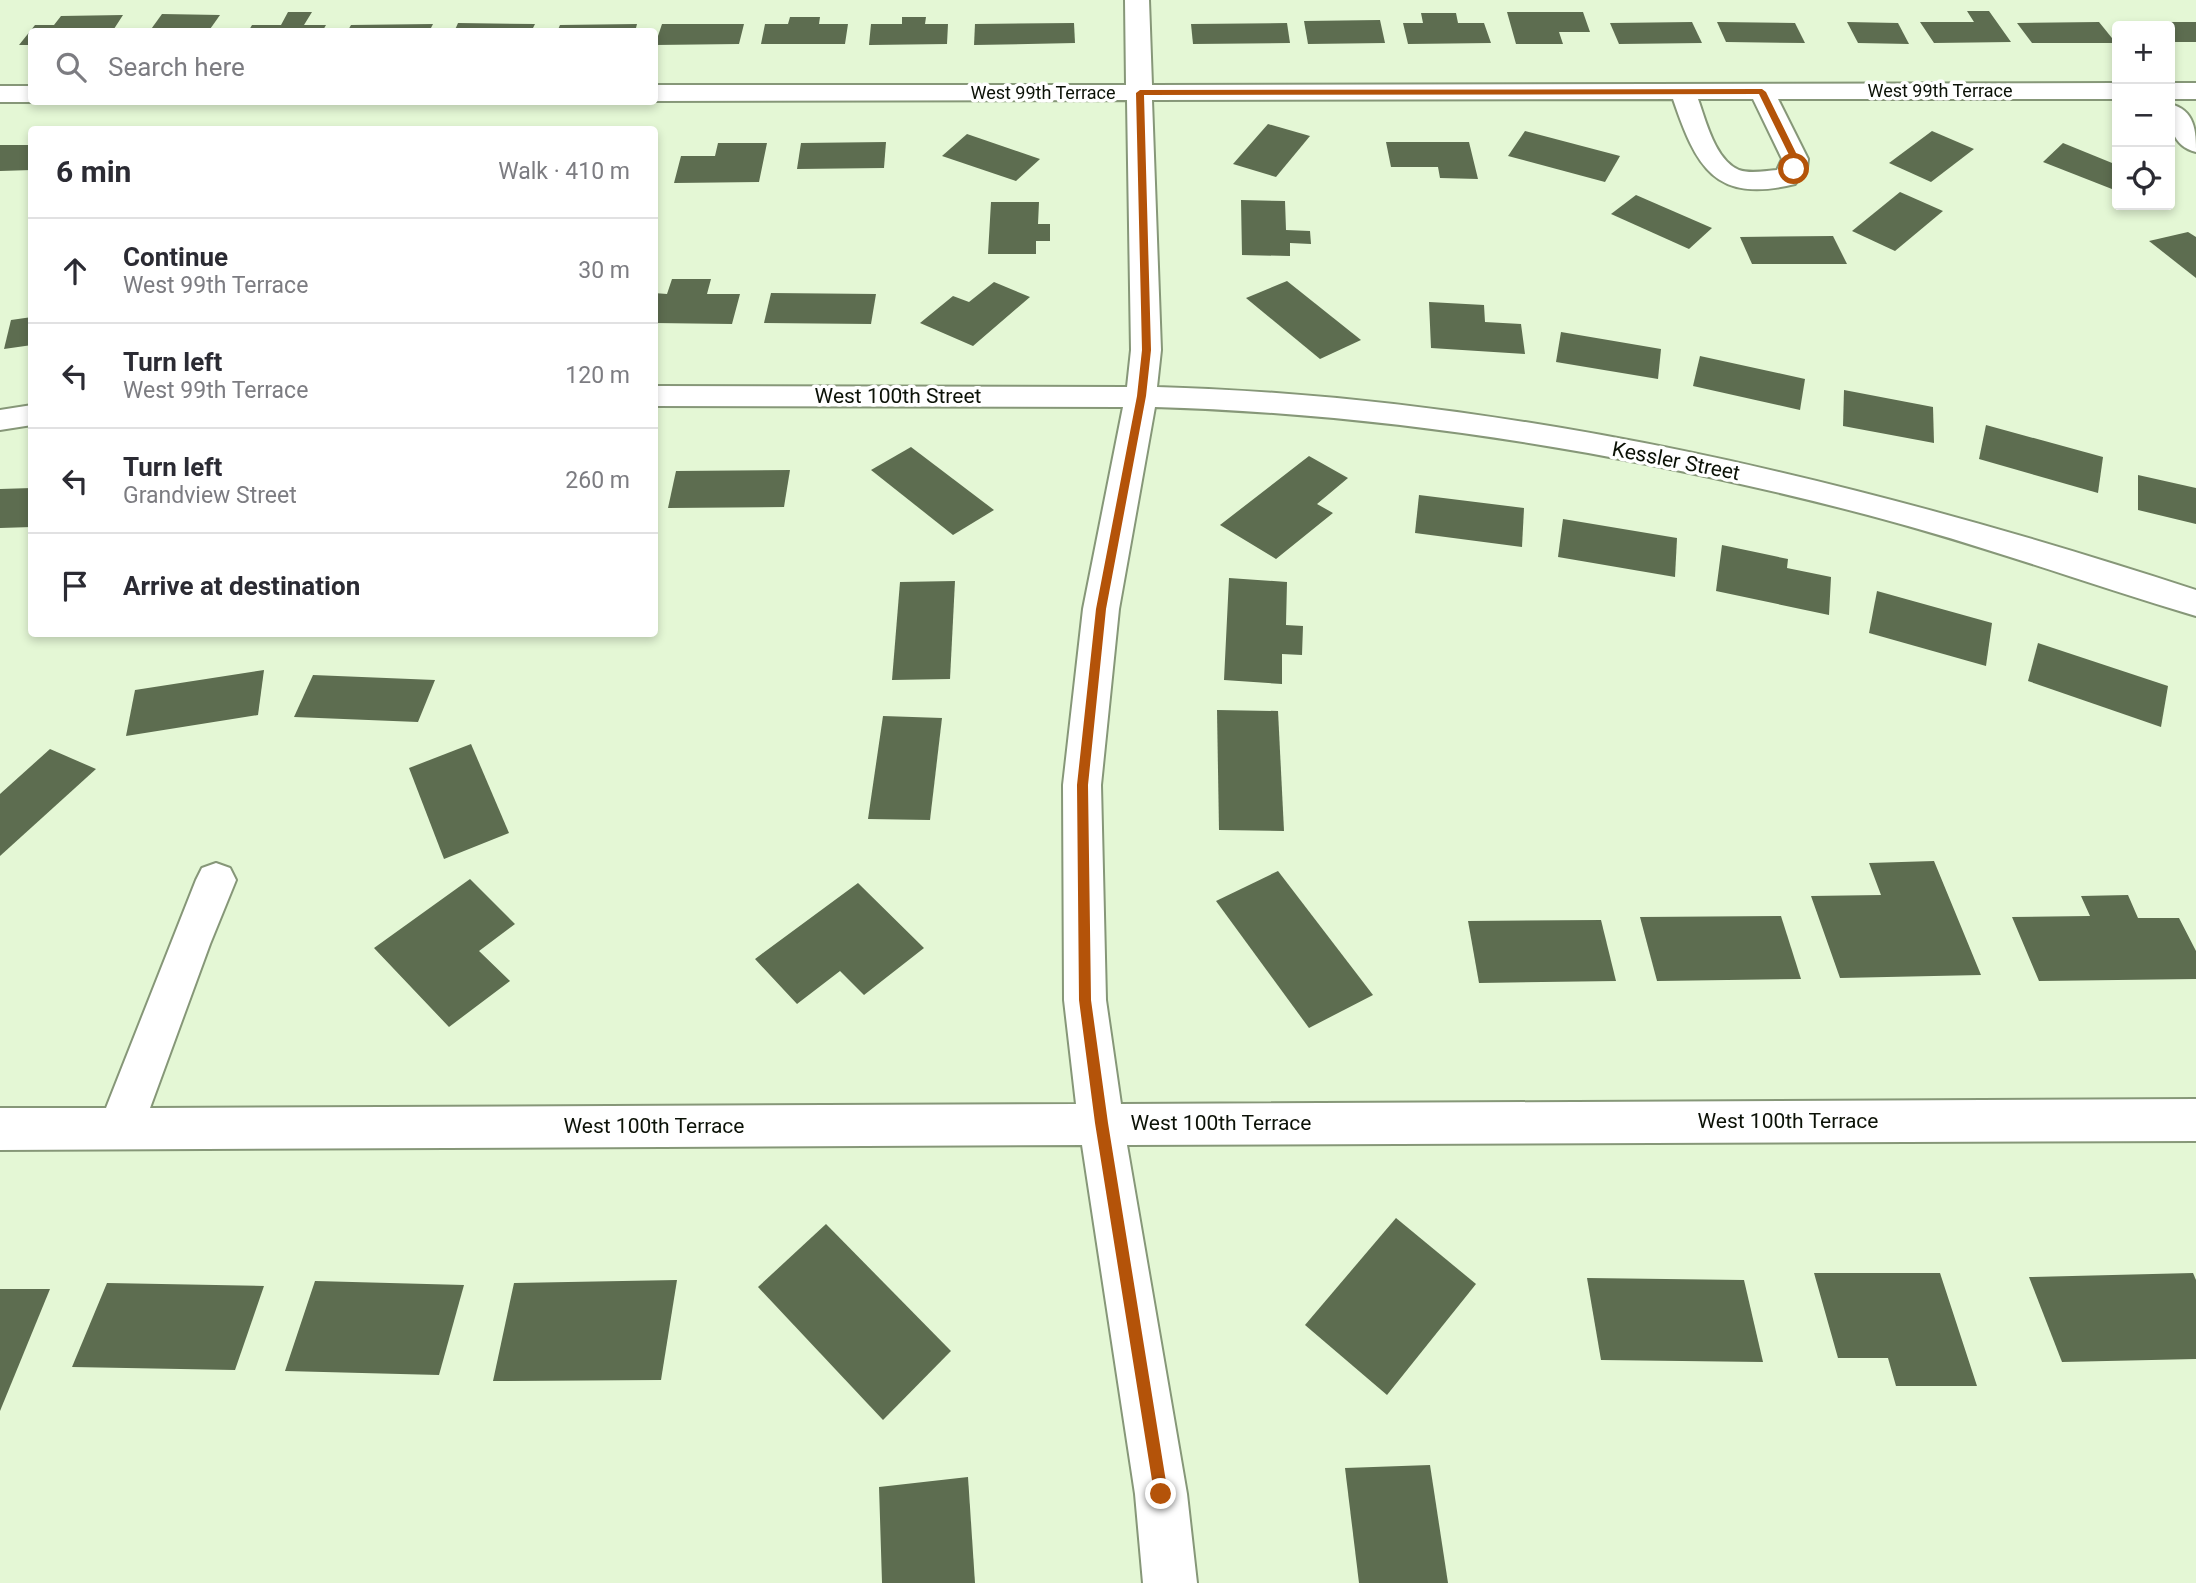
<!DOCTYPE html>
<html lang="en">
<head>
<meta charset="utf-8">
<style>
	body { margin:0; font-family:Roboto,sans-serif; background:#f7f7f7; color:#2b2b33 }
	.controls { position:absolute; right:21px; top:21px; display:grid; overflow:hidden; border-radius:7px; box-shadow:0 4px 10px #0003 }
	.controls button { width:63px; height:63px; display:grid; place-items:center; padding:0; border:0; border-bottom:2px solid #e1e1e2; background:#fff; color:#2b2b33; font:35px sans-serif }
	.stop { position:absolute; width:21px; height:21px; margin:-16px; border:5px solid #b45309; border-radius:50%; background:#fff }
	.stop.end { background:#b45309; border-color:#fff; box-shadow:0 2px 7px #0008 }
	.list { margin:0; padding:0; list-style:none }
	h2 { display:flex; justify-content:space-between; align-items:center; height:91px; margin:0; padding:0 28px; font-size:30px }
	h2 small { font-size:23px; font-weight:400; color:#7c7c81 }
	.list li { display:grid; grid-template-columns:46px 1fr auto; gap:21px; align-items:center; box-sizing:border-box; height:105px; padding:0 28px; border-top:2px solid #e1e1e2 }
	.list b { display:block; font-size:26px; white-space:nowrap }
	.list p { margin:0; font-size:23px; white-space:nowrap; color:#7c7c81 }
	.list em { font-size:23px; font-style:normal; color:#7c7c81 }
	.icon { flex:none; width:38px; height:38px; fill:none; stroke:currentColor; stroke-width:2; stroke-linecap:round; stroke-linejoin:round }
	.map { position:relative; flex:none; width:2196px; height:1583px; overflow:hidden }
	.search { position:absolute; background:#fff; box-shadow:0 4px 10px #0003; left:28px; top:28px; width:630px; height:77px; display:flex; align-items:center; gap:18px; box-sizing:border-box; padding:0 24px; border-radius:7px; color:#7c7c81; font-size:26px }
	.panel { position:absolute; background:#fff; box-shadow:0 4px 10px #0003; left:28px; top:126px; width:630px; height:511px; border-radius:7px }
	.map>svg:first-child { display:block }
	.building { fill:#5d6d50 }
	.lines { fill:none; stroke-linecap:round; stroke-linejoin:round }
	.minor-casing { stroke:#869778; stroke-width:4 }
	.minor { fill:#fff; fill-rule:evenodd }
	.route { fill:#b45309 }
	.labels { text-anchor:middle; stroke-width:7; stroke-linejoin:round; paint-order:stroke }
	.far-street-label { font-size:18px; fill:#0b1106; stroke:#fff }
	.street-label { font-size:21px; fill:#0b1106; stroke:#fff }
</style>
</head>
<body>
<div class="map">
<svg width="2196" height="1583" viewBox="0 0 2196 1583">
	<rect width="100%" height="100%" fill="#e4f7d5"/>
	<g class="building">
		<path d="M 1967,11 L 1989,11 L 2011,42 L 1934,43 L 1920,22 L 1974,22 Z"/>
		<path d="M 288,12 L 312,12 L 304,25 L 326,25 L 322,32 L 248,32 L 252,25 L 281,25 Z"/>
		<path d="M 1507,12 L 1583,12 L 1590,32 L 1559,32 L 1563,44 L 1516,44 Z"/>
		<path d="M 1421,13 L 1456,13 L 1458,23 L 1484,23 L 1491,43 L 1408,44 L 1403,23 L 1423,23 Z"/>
		<path d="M 162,14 L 220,15 L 208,32 L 149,32 Z"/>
		<path d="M 123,15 L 112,32 L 32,32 L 32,45 L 19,45 L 35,25 L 54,25 L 61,16 Z"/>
		<path d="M 790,17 L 820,17 L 819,24 L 848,24 L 845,44 L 761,44 L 765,24 L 788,24 Z"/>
		<path d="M 902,17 L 926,17 L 925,24 L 948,24 L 947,44 L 869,45 L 871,24 L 902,24 Z"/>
		<path d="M 1380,20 L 1385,43 L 1308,44 L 1304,21 Z"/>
		<path d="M 1692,22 L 1702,43 L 1619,44 L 1610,23 Z"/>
		<path d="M 1717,22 L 1795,23 L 1805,43 L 1726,42 Z"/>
		<path d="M 1847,22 L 1898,23 L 1909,44 L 1858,43 Z"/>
		<path d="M 2099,22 L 2116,43 L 2032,43 L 2017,23 Z"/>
		<path d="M 2124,22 L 2196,22 L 2196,42 L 2170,42 L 2170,26 L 2127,26 Z"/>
		<path d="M 458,23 L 535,24 L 531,32 L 454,32 Z"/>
		<path d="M 1074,23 L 1075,43 L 974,45 L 975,24 Z"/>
		<path d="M 1287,23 L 1290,43 L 1193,44 L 1191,24 Z"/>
		<path d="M 433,24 L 429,32 L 347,32 L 351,25 Z"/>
		<path d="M 637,24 L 635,32 L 557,32 L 560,25 Z"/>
		<path d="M 662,24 L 744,24 L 739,44 L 655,45 Z"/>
		<path d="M 1268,124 L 1310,136 L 1276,177 L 1233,164 Z"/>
		<path d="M 1525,131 L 1620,156 L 1605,182 L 1508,156 Z"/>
		<path d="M 1932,131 L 1974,149 L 1931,182 L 1889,163 Z"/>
		<path d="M 967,134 L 1040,159 L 1016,181 L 942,156 Z"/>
		<path d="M 886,142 L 884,168 L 797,169 L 801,143 Z"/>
		<path d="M 1386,142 L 1469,142 L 1478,179 L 1440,178 L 1438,167 L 1391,167 Z"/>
		<path d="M 718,143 L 767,143 L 759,182 L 674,183 L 681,156 L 715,156 Z"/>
		<path d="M 2063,143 L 2117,165 L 2117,191 L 2043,162 Z"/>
		<path d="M 0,145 L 32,145 L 32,170 L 0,171 Z"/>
		<path d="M 1900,192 L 1943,211 L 1895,251 L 1852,231 Z"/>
		<path d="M 1636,195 L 1712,228 L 1689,249 L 1611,214 Z"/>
		<path d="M 1241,200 L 1285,201 L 1286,230 L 1310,231 L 1311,244 L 1290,243 L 1290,256 L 1242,255 Z"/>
		<path d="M 991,202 L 1039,202 L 1038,224 L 1050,224 L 1050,241 L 1036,241 L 1036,254 L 988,254 Z"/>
		<path d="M 2188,232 L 2196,237 L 2196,278 L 2149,241 Z"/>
		<path d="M 1833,236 L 1847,264 L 1752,264 L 1740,237 Z"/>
		<path d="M 672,279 L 711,279 L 707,294 L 740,294 L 732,324 L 654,323 L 654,293 L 667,294 Z"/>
		<path d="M 1287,281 L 1361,340 L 1320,359 L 1246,298 Z"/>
		<path d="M 994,282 L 1030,297 L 973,346 L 920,323 L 953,296 L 969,302 Z"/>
		<path d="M 771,293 L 876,294 L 871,324 L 764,323 Z"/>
		<path d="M 1429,302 L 1484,305 L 1485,322 L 1521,324 L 1525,354 L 1431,348 Z"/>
		<path d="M 32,317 L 32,345 L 4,349 L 11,320 Z"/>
		<path d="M 1561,332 L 1661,349 L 1658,379 L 1556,362 Z"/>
		<path d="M 1700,356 L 1805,379 L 1800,410 L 1693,386 Z"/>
		<path d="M 1844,390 L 1933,407 L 1934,443 L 1843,426 Z"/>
		<path d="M 1986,425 L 2103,457 L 2098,493 L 1979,459 Z"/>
		<path d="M 911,447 L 994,510 L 953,535 L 871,470 Z"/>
		<path d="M 1309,456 L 1348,478 L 1317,504 L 1333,513 L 1276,559 L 1220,525 Z"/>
		<path d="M 790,470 L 784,507 L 668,508 L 676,471 Z"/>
		<path d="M 2138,475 L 2196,488 L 2196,524 L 2138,510 Z"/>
		<path d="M 32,488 L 32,527 L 0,528 L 0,489 Z"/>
		<path d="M 1419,495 L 1524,508 L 1522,547 L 1415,533 Z"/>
		<path d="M 1563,519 L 1677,538 L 1675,577 L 1558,557 Z"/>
		<path d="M 1722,545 L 1788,559 L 1787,568 L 1831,577 L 1829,615 L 1716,591 Z"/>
		<path d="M 1229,578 L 1287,582 L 1286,625 L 1303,626 L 1302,655 L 1282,654 L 1282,684 L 1224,680 Z"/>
		<path d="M 955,581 L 950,679 L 892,680 L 900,582 Z"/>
		<path d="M 1877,591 L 1992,623 L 1986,666 L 1869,633 Z"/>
		<path d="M 2038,643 L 2168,686 L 2161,727 L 2028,681 Z"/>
		<path d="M 264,670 L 258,715 L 126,736 L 135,690 Z"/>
		<path d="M 313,675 L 435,680 L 418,722 L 294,717 Z"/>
		<path d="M 1217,710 L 1278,711 L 1284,831 L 1219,830 Z"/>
		<path d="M 883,716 L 942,718 L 930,820 L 868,819 Z"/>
		<path d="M 471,744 L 509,833 L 444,859 L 409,768 Z"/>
		<path d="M 50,749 L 96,769 L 0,856 L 0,794 Z"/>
		<path d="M 1934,861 L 1981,975 L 1840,978 L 1811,896 L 1881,895 L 1869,863 Z"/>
		<path d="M 1278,871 L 1373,995 L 1309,1028 L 1216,901 Z"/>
		<path d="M 470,879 L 515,924 L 479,951 L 510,981 L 449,1027 L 374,948 Z"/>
		<path d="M 858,883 L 924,948 L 864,995 L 840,971 L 797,1004 L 755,959 Z"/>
		<path d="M 2128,895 L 2138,918 L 2179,918 L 2196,951 L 2196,979 L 2039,981 L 2012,917 L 2090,916 L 2081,896 Z"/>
		<path d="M 1781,916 L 1801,979 L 1657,981 L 1640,917 Z"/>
		<path d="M 1601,920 L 1616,981 L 1479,983 L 1468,921 Z"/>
		<path d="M 1396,1218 L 1476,1284 L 1387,1395 L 1305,1325 Z"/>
		<path d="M 826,1224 L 951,1351 L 883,1420 L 758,1287 Z"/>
		<path d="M 1814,1273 L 1940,1273 L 1977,1386 L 1896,1386 L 1888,1358 L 1838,1358 Z"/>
		<path d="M 2193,1273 L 2196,1280 L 2196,1359 L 2062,1362 L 2029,1277 Z"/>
		<path d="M 1587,1278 L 1744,1280 L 1763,1362 L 1601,1360 Z"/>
		<path d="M 677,1280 L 661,1380 L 493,1381 L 514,1283 Z"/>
		<path d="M 315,1281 L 464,1285 L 439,1375 L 285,1371 Z"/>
		<path d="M 107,1283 L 264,1286 L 235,1370 L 72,1367 Z"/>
		<path d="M 0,1289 L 50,1289 L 0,1411 Z"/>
		<path d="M 1430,1465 L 1448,1583 L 1359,1583 L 1345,1468 Z"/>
		<path d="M 968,1477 L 975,1583 L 882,1583 L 879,1487 Z"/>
	</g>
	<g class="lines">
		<defs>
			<g id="minor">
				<path d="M 1125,0 L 1149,0 L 1152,85 L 2117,83 L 2117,99 L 1778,99 L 1808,159 L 1807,168 L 1795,184 C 1714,204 1696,166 1673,99 L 1152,100 L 1161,350 L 1157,387 C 1513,397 1859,480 2196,590 L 2196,616 C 2086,583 1979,544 1868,515 C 1635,454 1396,414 1155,407 L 1119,609 L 1101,785 L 1106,1000 L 1121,1104 L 2196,1099 L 2196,1141 L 1127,1145 L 1187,1494 L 1197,1583 L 1143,1583 L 1135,1494 L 1082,1145 L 0,1150 L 0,1108 L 106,1108 L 196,880 L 202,868 L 216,863 L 230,868 L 236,880 L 210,944 L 150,1108 L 1076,1104 L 1064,1000 L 1063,785 L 1083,609 L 1123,407 L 654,406 L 654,386 L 1127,387 L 1131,350 L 1127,100 L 654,101 L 654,85 L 1126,85 ZM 1698,99 L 1753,99 L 1782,159 L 1777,170 C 1765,171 1750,174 1739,170 C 1715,160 1706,121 1698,99 Z"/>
				<rect x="2170" y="83" width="26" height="16"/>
				<path d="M 0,86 L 32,86 L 33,102 L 0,102 Z"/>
				<path d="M 2170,104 C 2195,110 2196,131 2196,152 C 2172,146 2169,125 2170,104 Z"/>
				<path d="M 32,405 L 32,425 L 0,430 L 0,410 Z"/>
			</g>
		</defs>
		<use href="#minor" class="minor-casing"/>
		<use href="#minor" class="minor"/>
	</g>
	<path class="route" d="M 1762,89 L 1766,92 L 1799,159 L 1797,170 L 1790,169 L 1791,159 L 1759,94 L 1144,95 L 1151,350 L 1146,396 L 1106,609 L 1088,785 L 1091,1000 L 1108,1123 L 1168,1494 L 1166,1499 L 1161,1501 L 1155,1499 L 1095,1123 L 1079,1000 L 1077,785 L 1096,609 L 1137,396 L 1142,350 L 1136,93 L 1140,90 Z"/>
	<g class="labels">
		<g class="far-street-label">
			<text x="1940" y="97">West 99th Terrace</text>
			<text x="1043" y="99">West 99th Terrace</text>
		</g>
		<g class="street-label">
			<text x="898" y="403">West 100th Street</text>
			<text transform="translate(1676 461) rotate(11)" y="7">Kessler Street</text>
			<text x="1788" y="1128">West 100th Terrace</text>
			<text x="1221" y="1130">West 100th Terrace</text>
			<text x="654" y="1133">West 100th Terrace</text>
		</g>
	</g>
</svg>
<div class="controls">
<button>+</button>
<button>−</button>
<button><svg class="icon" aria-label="locate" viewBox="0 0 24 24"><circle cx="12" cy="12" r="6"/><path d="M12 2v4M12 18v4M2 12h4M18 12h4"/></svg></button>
</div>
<div class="stop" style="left:1794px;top:169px"></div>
<div class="stop end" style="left:1161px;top:1494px"></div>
<div class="search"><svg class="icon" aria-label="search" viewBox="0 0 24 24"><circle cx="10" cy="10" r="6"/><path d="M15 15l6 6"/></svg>Search here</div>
<section class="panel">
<h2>6 min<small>Walk · 410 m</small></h2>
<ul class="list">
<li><svg class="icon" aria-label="ahead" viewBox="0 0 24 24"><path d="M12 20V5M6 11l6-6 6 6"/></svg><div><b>Continue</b><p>West 99th Terrace</p></div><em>30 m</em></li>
<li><svg class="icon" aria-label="left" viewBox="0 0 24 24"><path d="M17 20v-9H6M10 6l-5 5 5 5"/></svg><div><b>Turn left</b><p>West 99th Terrace</p></div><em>120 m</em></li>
<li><svg class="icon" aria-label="left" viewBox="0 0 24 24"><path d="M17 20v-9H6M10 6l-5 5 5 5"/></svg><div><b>Turn left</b><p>Grandview Street</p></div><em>260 m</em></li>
<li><svg class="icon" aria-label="arrive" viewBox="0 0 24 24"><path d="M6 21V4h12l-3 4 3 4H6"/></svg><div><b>Arrive at destination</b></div></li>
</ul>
</section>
</div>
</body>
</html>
